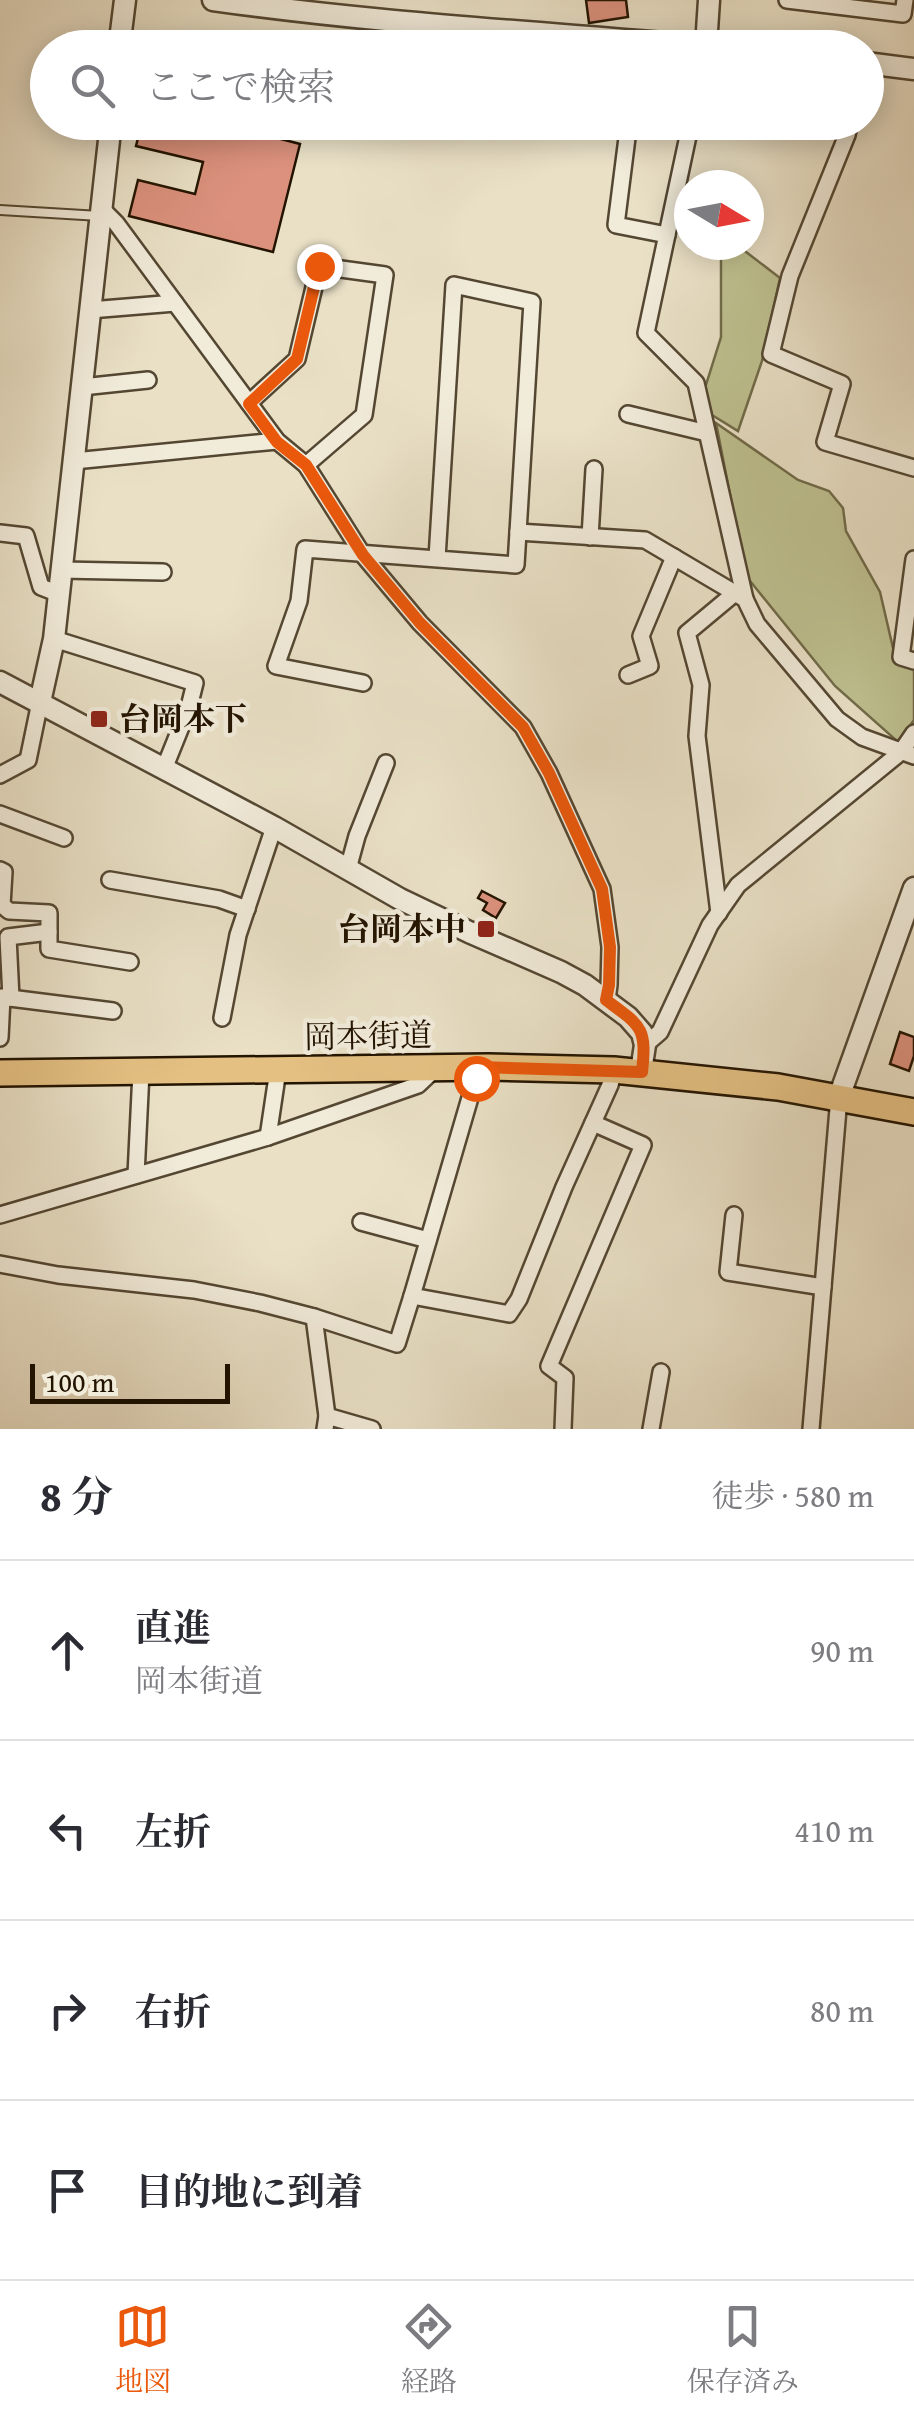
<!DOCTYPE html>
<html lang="ja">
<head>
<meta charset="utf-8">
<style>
	body { margin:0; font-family:"Gentium Book Plus","Noto Serif JP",serif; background:#f2f2f3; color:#2b2b33 }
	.compass { position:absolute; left:674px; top:170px; width:90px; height:90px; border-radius:50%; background:#fff; box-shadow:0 5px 25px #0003; rotate:100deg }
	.scale { position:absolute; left:30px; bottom:25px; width:200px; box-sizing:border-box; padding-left:10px; border:5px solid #231400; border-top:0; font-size:28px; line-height:35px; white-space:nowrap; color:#231400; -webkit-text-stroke:8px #f1ebda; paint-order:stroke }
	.stop { position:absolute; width:30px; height:30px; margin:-22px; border:8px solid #ea580c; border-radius:50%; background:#fff }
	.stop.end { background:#ea580c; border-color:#fff; box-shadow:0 2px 10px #0008 }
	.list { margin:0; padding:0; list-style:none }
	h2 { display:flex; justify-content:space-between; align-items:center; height:130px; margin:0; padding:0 40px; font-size:42px }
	h2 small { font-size:32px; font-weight:400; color:#7c7c81 }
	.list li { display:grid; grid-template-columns:65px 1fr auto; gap:30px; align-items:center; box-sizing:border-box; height:180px; padding:0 40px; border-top:2px solid #e1e1e2 }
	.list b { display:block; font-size:38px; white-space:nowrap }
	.list p { margin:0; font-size:32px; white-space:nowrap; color:#7c7c81 }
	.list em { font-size:32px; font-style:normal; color:#7c7c81 }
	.icon { flex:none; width:55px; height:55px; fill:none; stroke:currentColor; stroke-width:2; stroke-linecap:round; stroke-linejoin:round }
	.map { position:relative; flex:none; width:914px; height:1429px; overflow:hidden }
	.search { position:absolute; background:#fff; box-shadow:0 5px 25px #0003; left:30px; right:30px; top:30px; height:110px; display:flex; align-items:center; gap:25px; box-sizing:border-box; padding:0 35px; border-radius:55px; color:#7c7c81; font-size:38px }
	.sheet { height:850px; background:#fff }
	nav { display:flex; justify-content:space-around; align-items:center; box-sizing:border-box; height:140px; border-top:2px solid #e1e1e2; background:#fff; font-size:28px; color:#7c7c81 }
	nav a { display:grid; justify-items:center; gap:5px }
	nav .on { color:#ea580c }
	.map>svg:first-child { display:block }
	.green { fill:#bec090; stroke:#706a48; stroke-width:2.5 }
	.building { fill:#db917d; stroke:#231400; stroke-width:2.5 }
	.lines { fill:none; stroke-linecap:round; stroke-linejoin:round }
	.service-casing { stroke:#544732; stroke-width:12 }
	.minor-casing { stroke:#544732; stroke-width:20 }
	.tertiary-casing { stroke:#544732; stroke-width:25 }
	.primary-casing { stroke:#231400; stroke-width:30 }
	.service { stroke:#f1ebda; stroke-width:8 }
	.minor { stroke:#f1ebda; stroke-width:15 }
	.tertiary { stroke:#f1ebda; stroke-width:20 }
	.primary { stroke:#e4c083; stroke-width:25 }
	.route { stroke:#ea580c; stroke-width:12 }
	.poi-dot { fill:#8f2418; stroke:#f1ebda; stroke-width:4 }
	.labels { text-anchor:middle; stroke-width:9; stroke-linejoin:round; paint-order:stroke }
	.poi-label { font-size:32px; font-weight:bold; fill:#231400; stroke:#f1ebda; text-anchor:start }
	.street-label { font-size:32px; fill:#231400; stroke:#f1ebda }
</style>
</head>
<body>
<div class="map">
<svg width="914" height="1429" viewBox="0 0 914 1429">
	<rect width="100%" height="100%" fill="#e9e0c6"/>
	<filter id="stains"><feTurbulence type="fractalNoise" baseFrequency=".002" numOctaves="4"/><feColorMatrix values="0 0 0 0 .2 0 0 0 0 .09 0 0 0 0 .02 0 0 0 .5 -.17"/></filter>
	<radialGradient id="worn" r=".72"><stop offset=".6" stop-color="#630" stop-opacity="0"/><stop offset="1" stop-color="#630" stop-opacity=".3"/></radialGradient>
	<g class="green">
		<path d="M 721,245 L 737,245 L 780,278 L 762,361 L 738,431 L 712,415 L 705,388 L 721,337 Z"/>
		<path d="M 716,423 L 798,480 L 829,491 L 843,508 L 846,531 L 880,592 L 896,661 L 914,667 L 914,720 L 898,742 L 835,686 L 746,576 Z"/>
	</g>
	<g class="building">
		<path d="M 586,0 L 626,0 L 628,17 L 589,23 Z"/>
		<path d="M 142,122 L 216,122 L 300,144 L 273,252 L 129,216 L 138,180 L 195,194 L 203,162 L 136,146 Z"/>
		<path d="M 482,891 L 505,903 L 496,918 L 483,910 L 487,903 L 478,898 Z"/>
		<path d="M 900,1032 L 914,1037 L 914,1056 L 909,1071 L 890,1064 Z"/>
	</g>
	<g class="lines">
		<defs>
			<path id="service" d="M 0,210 L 100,216"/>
			<g id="minor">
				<path d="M 787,0 L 903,14 L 905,0"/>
				<path d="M 629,122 L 616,225 L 667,235"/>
				<path d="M 691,122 L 646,333 L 696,383 L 745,599"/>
				<path d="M 850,122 L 847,135 L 790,276 L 771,354 L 842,384 L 825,442 L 914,468"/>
				<path d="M 101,208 L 116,223 L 277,441 L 306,465 L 363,555 L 420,623 L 523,727 L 549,773 L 602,889 L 610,947 L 609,985 L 607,1000"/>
				<path d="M 90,310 L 175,303"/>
				<path d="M 82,387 L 148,380"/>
				<path d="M 249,403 L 297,359 L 319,266 L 385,275 L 364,415 L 306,465"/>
				<path d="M 628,414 L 707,433"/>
				<path d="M 74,461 L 277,441"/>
				<path d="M 518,532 L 645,540 L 745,599 L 757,624 L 837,719 L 862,737 L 914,756"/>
				<path d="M 0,533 L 26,536 L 41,587 L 59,594"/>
				<path d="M 590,537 L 594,469"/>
				<path d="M 914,559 L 901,657 L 914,661"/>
				<path d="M 61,570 L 163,572"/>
				<path d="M 54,639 L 195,683 L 189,707 L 164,769"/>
				<path d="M 628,675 L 650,666 L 641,636 L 674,557"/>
				<path d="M 363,683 L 276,666 L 299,601 L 305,549 L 516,565 L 532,302 L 454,285 L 437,558"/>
				<path d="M 0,775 L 28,760 L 40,702"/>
				<path d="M 0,814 L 64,838"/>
				<path d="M 348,869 L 357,836 L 386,763"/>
				<path d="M 0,870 L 4,872 L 2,905 L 9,911 L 49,913 L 49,949 L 130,962"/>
				<path d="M 110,880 L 219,899 L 247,909"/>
				<path d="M 719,913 L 697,736 L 701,685 L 687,633 L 735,593"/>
				<path d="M 11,998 L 8,937 L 49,932"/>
				<path d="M 222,1018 L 238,935 L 274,827"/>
				<path d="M 0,1038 L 2,997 L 113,1011"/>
				<path d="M 645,1045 L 660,1032 L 710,925 L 738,885 L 901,752 L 914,733"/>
				<path d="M 268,1137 L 278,1070"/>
				<path d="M 136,1175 L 141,1072"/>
				<path d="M 0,1215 L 268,1137 L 418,1085 L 437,1067"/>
				<path d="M 734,1215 L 728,1272 L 823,1287"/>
				<path d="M 361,1222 L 428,1240"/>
				<path d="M 0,1264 L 58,1275 L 194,1290 L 260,1303 L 314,1317 L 397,1344 L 412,1296 L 509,1314 L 519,1299 L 564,1187 L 610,1085 L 614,1070"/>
				<path d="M 412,1296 L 479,1067"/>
				<path d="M 314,1317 L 327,1416 L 325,1429"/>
				<path d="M 327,1416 L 372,1429"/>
				<path d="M 563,1429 L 565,1378 L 549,1366 L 643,1145 L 593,1123"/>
				<path d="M 651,1429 L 661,1372"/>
				<path d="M 811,1429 L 839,1097"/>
			</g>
			<g id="tertiary">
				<path d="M 213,0 C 382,24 553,33 722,48"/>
				<path d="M 706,46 L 709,0"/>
				<path d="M 119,48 L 125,0"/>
				<path d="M 866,63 L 914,69"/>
				<path d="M 0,682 L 274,827 L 400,899 L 469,932 L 561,972 L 585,985 L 628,1017 L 642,1033 L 645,1045 L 641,1071"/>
				<path d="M 40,702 L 54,639 L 111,122"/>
				<path d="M 839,1097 L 914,888"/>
			</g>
			<path id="primary" d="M 0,1073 L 488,1067 L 614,1070 L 778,1087 L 914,1112"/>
		</defs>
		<use href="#service" class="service-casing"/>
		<use href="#minor" class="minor-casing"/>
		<use href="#tertiary" class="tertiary-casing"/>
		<use href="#primary" class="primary-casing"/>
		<use href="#service" class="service"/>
		<use href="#minor" class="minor"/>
		<use href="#tertiary" class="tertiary"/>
		<use href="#primary" class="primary"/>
	</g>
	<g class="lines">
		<path class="route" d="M 319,266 L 297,359 L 249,404 L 277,442 L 306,465 L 363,555 L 420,623 L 523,727 L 549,773 L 602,889 L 610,947 L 609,985 L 606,1000 C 641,1026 647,1027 642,1072 L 479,1067 L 476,1078"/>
	</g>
	<g class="poi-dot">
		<rect x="89" y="709" width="20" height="20" rx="5"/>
		<rect x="476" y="919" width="20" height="20" rx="5"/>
	</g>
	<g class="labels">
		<g class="poi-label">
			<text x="119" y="730">台岡本下</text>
			<text x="466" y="940" text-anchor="end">台岡本中</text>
		</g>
		<g class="street-label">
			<text transform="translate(368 1036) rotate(-1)" y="11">岡本街道</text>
		</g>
	</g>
	<rect width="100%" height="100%" filter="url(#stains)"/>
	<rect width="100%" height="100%" fill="url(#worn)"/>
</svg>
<svg class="compass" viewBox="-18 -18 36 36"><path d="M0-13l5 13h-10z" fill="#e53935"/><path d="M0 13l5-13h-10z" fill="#7c7c81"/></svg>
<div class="scale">100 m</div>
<div class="stop" style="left:476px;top:1078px"></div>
<div class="stop end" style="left:319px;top:266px"></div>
<div class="search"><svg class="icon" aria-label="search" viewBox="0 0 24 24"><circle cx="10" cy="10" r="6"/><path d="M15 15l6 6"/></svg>ここで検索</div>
</div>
<section class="sheet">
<h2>8 分<small>徒歩 · 580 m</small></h2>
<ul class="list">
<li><svg class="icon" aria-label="ahead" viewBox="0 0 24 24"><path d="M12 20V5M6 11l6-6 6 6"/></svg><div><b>直進</b><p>岡本街道</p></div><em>90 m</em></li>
<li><svg class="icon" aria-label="left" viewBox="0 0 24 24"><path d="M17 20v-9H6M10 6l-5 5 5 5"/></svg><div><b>左折</b></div><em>410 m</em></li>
<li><svg class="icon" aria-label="right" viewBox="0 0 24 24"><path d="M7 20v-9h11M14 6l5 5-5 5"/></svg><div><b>右折</b></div><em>80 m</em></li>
<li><svg class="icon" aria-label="arrive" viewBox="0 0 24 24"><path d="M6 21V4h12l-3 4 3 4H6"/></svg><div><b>目的地に到着</b></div></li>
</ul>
</section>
<nav>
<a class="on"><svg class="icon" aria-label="map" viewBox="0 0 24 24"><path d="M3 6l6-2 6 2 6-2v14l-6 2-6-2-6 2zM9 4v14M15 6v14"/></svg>地図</a>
<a><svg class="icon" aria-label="directions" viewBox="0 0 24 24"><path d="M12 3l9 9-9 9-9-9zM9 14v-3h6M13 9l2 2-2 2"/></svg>経路</a>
<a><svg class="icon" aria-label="saved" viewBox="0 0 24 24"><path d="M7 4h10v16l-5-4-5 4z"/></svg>保存済み</a>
</nav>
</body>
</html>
